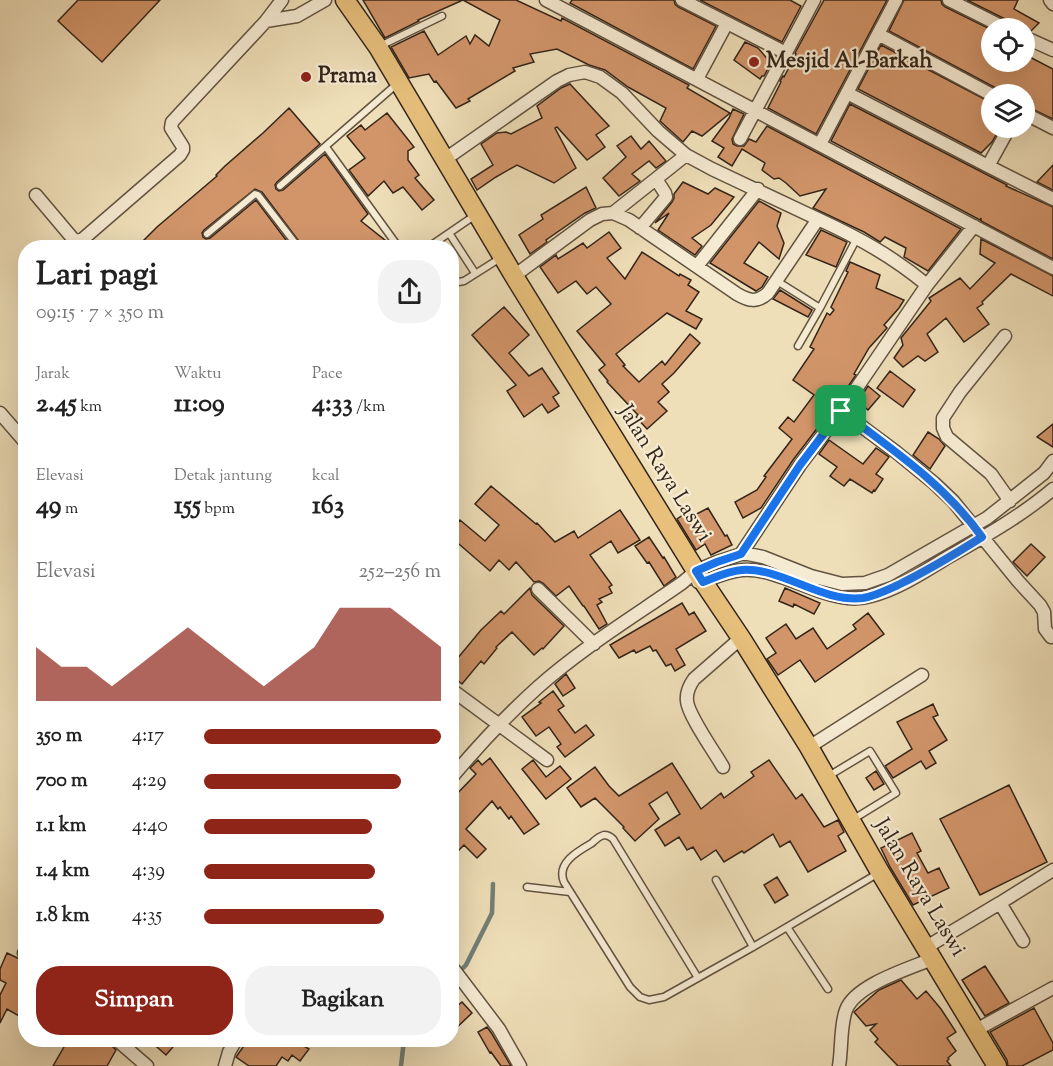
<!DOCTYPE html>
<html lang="id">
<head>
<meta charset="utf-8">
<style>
  :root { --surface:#fff; --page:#f2f2f2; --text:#222; --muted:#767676; --accent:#8f2418 }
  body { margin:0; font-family:"Sorts Mill Goudy",serif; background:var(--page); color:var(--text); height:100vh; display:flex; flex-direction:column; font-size:22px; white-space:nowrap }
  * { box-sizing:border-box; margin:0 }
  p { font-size:20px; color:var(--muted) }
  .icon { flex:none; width:33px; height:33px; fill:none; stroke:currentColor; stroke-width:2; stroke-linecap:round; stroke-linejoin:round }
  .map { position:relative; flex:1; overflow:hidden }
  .details { position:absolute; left:18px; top:240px; width:441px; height:807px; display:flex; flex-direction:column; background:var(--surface); border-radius:24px; box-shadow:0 6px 24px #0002 }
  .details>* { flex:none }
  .controls { position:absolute; left:981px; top:18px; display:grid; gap:12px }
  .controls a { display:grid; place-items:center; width:54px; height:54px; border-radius:50%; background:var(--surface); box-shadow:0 6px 24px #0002; font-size:30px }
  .pin { position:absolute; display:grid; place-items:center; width:51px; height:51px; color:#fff; margin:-26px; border-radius:12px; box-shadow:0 3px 9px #0006 }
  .round { display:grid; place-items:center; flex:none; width:63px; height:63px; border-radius:24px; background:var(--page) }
  .summary { display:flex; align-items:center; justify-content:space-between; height:102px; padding:0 18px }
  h1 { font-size:33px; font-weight:700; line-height:45px }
  .figures { display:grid; grid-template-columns:repeat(3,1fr); gap:9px; height:102px; padding:6px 18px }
  .figures div { display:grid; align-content:center }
  .figures b { font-size:26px; font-weight:700 }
  .figures small { font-size:16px; font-weight:400 }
  .figures p { font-size:16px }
  .chart { height:168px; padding:12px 18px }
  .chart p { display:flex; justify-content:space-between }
  .chart svg { width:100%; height:108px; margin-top:6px; fill:var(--accent); opacity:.7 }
  .button { display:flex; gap:12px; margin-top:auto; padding:12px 18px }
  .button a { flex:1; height:69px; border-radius:24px; background:var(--accent); color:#fff; font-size:24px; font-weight:700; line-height:69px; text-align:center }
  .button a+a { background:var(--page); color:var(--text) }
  ul { padding:0 18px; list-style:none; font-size:20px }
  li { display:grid; grid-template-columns:96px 72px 1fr; align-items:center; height:45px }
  li i { height:15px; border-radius:8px; background:var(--accent) }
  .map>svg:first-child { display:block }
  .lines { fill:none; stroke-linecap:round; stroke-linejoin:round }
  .stream { stroke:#717f76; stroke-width:4.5 }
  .building { fill:#d2956a; stroke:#332419; stroke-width:1.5 }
  .service-casing { stroke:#625341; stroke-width:9 }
  .minor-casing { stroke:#625341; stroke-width:15 }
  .primary-casing { stroke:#332419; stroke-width:21 }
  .service { stroke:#f5ead2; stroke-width:6 }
  .minor { stroke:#f5ead2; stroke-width:12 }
  .primary { stroke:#e8c07c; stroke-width:18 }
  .route-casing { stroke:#fff; stroke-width:12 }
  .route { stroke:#1a73e8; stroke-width:8 }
  .poi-dot { fill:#8f2418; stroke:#f5ead2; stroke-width:2 }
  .labels { text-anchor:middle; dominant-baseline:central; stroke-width:4.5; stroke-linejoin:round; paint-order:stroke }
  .poi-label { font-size:22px; font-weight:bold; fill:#332419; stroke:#f5ead2; text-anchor:start }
  .street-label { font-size:22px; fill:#332419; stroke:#f5ead2 }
</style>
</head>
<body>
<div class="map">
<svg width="1053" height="1066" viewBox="0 0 1053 1066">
  <rect width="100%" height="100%" fill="#efdfb9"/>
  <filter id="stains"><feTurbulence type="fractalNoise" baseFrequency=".00333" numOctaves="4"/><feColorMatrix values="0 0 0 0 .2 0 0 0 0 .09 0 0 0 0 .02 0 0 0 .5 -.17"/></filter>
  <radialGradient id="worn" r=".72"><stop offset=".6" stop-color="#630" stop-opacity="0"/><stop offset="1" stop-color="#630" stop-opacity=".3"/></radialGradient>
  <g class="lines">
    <!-- stream -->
    <path class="stream" d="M452 979 466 965 492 913 493 884
      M401 1066 404 1040"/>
  </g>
  <!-- building -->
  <path class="building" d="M78 0H160L102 62 58 21Z
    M363 0H516L561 21 562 18 689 85 687 88 730 113 702 136 692 131 683 142 660 121 666 108 628 87 605 70 589 65 557 49 530 54 534 62 513 68 515 71 468 99 470 101 456 108 436 81 434 82 429 74 409 78 391 47 424 31 438 55 466 36 470 44 475 35 489 46 500 20 463 0 418 20 419 21 385 38Z
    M572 0H674L675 4 678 7 716 26 693 69 570 3Z
    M700 0H790L801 6 782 42Z
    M824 0H887L816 134 768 108 781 82 780 81 783 76 784 77 796 54 795 53Z
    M904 0H941L942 4 945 7 992 30V62H1024V54L1053 69V119L1024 105V94H1000L996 88 889 31Z
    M967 0H1018L1014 9 1039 23 1031 31 1021 28 1009 21Z
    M745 42 758 48 771 63 764 76H762L760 79 734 60Z
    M881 45 992 103V128H1000L992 142 981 153 858 89Z
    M570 84 609 126 596 135 605 147 587 160 557 127 555 128 576 168 554 183 517 165 496 177 477 190 471 179 493 165 481 144 497 133 506 132 511 134 542 118 537 106 561 88Z
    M850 104 1007 185 1006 186 1053 207V259L981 221V218L980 220 831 141Z
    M289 108 320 144 277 182 275 185 276 189 279 191 283 190 325 154 368 214 361 221 386 241 382 242 379 248H304L262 192 255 189 204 230 202 233 203 237 206 239 210 238 256 200 292 248H136L157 227 217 176 216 175 225 166 263 133Z
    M733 109 744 114 732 139 733 144 737 146H744L749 139 756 142 767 126 961 229 928 271 904 257 906 248 885 237 880 242 864 232 813 208 826 189 800 196 786 183 779 178 774 179 762 170 765 163 742 149 732 166 718 157 724 148 712 141 729 118Z
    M387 113 414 147 408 151V160L419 175 415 178 434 200 422 210 403 187 393 193 384 181 368 196 349 170 365 158 347 136 361 125 365 130Z
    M631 136 641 149 649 141 666 161 656 168 649 161 632 174 640 181 619 196 603 178 626 157 617 146Z
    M1053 165V190L1037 182Z
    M683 182 708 194 715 188 734 197 711 225 692 238 702 246 695 255 658 230 669 213 655 223 672 202 674 198V194Z
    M586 187 596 208 585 213 546 240 547 242 530 254 519 235 543 219 541 215Z
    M759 201 781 213 777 226 784 243 779 259 759 242 744 263 768 277 762 287 756 291 710 263Z
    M821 230 847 242 836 267 806 255Z
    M609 232 621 248 607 258 625 279 642 252 679 276 680 274 691 280 688 285 699 292 686 311 702 319 696 329 667 313 616 354 625 365 623 366 639 382 662 361 665 365 690 334 700 343 674 373 662 384 669 392 658 402 667 411 647 429 636 417 638 415 607 382 608 381 599 370 605 365 577 331 611 304 596 287 587 294 576 281 558 293 540 267 556 255 558 259 583 243 587 248Z
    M981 239 1053 276V296L1011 274 982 302 983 304 977 308 989 324 964 342 946 318 927 334 938 352 925 361 918 356 903 367 894 358 903 345 901 338 931 301 929 298 960 278 970 289 995 263 980 254Z
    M850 262 880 275 876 288 904 300 899 308 884 325 887 328 869 348 854 374 856 375 845 391 840 387 828 407 832 409 793 460 761 508 743 518 735 502 757 490 766 477 764 476 792 439 779 428 788 417 794 422 814 395 793 380 814 349 810 347 827 313 830 315 834 310 831 307 848 272 846 271Z
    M780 290 812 310 808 317 773 299Z
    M504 307 529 335 509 353 529 376 542 368 559 393 553 397 559 406 548 413 542 404 524 417 507 391 516 385 472 335Z
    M890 371 915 390 903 407 877 388Z
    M868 386 880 396 868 410 858 401Z
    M1053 424V447L1037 437Z
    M928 432 939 439 945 446 930 469 913 455Z
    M829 440 863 464 876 448 889 457 876 474 883 479 875 491 874 490 872 493 850 479 844 486 830 476 837 467 819 454Z
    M491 486 536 524 537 523 555 542 574 531 578 538 620 510 640 540 618 553 611 541 590 555 612 585 609 587 612 593 599 599 602 602 597 605 607 624 599 629 584 606H583L569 586 556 596 543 583 539 581 534 582 516 562 509 570 499 560 490 571 452 538V530L460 520 485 541 499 525 475 504Z
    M708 508 725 536 727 535 732 545 711 555 705 544 696 550 677 519 689 511 693 516Z
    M649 537 663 558 664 557 676 577 664 586 649 562 647 563 635 546Z
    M1031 544 1045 557 1027 576 1013 562Z
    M530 588 532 595 564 626 543 649 542 648 534 655 512 632 496 647 497 648 484 664 481 661 462 684 452 676V665L481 630 501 611 504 614Z
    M785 588 820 603 814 614 794 604 793 607 779 601Z
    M682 603 689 615 694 612 706 631 676 649 685 665 675 671 671 664 666 666 656 650 653 651 650 646 636 653 634 650 619 658 610 645Z
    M868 613 884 634 815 682 800 660 778 675 767 659 776 653 766 638 786 624 796 639 813 628 827 649 856 629 853 625Z
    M566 674 575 688 563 696 555 684Z
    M553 691 564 706 558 710 575 733 586 725 594 735 565 757 557 747 561 744 549 727 536 736 522 717 541 703 539 702Z
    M933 704 938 715 933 717 947 740 929 751 936 763 926 769 921 761 893 778 885 766 912 749 897 722Z
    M490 758 539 824 524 834 511 816 509 819 500 807 498 809 492 801 466 829 486 849 477 858 464 845 459 850 452 843V799L476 774 470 768 478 760 482 765Z
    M533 760 546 777 560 766 571 779 546 799 522 769Z
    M769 760 796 799 802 794 824 827 838 820 844 832 838 836 846 851 808 872 790 841 780 847 773 834 744 853 742 851 724 862 716 850 701 860 693 847 687 850 679 837 665 846 655 830 680 814 667 792 649 804 659 819 635 841 623 828 624 827 595 798 581 807 567 788 595 767 609 786 619 796 672 763 701 809 721 793 724 798 754 776 751 772Z
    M876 771 884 784 874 790 866 778Z
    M1009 785 1047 862 980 895 940 819Z
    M912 833 921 851 917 853 928 873 939 868 949 888 913 905 890 867 881 848Z
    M777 877 788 895 775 903 764 885Z
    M7 953 26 962V1020L7 1009 0 1023V995L6 983 0 980V969Z
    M985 966 1009 1003 985 1016 962 980Z
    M901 980 917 999 926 991 941 1009 956 1032 947 1038 956 1051 948 1058 949 1059 947 1061 951 1066H898L875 1042 878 1039 870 1030 876 1024 866 1026 854 1012 879 990Z
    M462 1002 472 1013 452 1032V1010Z
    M1034 1008 1053 1043V1050L1022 1066H1008L1007 1060 990 1032Z
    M487 1027 492 1034 511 1066H501L491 1052 490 1053 478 1032Z
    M68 1040H106L116 1050 107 1066H53Z
    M149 1040H179L166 1055Z
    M248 1040H294L309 1049 300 1061 292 1055 288 1061 282 1057 276 1066H249L236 1057Z"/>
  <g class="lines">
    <defs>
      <path id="service" d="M380 46 442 16
        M326 147 397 245
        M280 186 398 83
        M449 233 475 273
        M207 234 255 194 258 195 299 248
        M384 248 385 246 397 245 418 248
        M432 248 433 244 474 216
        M452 280 453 283 464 281 502 257
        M777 281 820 308
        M798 346 820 308 857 238
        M827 777 870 751 896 793 852 820
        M716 880 753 947
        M527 887 570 892
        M787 927 828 989
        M698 978 613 839C611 837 608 835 604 835 600 836 595 840 592 843 578 851 556 863 564 882L630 987 640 997 649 1000 664 997 753 947 877 874"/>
      <path id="minor" d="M546 0 1053 268
        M682 0 786 53
        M949 0 1005 28
        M1050 0 1053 4
        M266 21 297 16 325 0
        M878 34 992 95
        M1024 37 1053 50
        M697 79 727 23
        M847 93 988 166 1009 128
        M1024 113 1053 128
        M740 139 814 0
        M820 144 896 0
        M444 160 557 81 569 75 585 72 600 77 622 93 658 131 686 155 712 169 818 219
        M988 166 1053 199
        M36 195 74 240 77 241 83 239 180 155 183 150V147L171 128 172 122 266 21 282 0
        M613 213 686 155
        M640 228 666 197 665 193 656 179
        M697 266 758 189
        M514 276 590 220 602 214 613 213 629 220 737 294C749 301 757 303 768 293L818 219C859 238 892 256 927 285L841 411 800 465 741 554
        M927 285 974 226
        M1005 336 960 392 943 418V428L947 437 991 474 1010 501
        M841 411 896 452 934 483 953 501 1018 581 1040 605 1044 612 1045 629 1051 637
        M0 413 26 443
        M698 582H703C715 577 728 571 742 570 775 567 814 595 848 598 856 599 864 598 871 596 898 589 922 573 945 559 982 538 1020 517 1053 489
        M538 589 594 644
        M452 690 547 760
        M809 747 922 675
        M723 767C715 753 688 715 687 701 686 692 689 686 694 679L741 638
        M452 777C478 746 506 716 537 688 582 648 633 617 682 583L696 571 717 562 741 554H748L763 557 811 576 842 584 865 583 888 575 987 518 1044 473 1053 461
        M1000 903 1053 870
        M925 948 1000 903 1023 941
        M24 953 26 954
        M452 967 499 1029 520 1066
        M976 1030 1053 988
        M117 1040 147 1066
        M225 1066 229 1052 236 1040
        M839 1066C842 1049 840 1026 846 1010 855 985 908 969 932 959"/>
      <path id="primary" d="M345 0 378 47 514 276 696 571 741 638 809 747 880 872 997 1066"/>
    </defs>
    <!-- service casing -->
    <use href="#service" class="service-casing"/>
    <!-- minor casing -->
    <use href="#minor" class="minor-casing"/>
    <!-- primary casing -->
    <use href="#primary" class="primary-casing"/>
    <!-- service -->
    <use href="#service" class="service"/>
    <!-- minor -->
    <use href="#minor" class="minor"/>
    <!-- primary -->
    <use href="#primary" class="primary"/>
  </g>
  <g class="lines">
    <defs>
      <path id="route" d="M841 411C892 449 945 485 982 537 955 554 927 571 898 585 887 590 875 596 863 598 822 603 781 567 742 570 728 571 716 577 703 582L696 571 717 562 741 554 800 465Z"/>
    </defs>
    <!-- route casing -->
    <use href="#route" class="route-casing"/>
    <!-- route -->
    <use href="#route" class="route"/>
  </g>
  <!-- markers -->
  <g class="poi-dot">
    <circle cx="754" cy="62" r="6"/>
    <circle cx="306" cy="77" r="6"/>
  </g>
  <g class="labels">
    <!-- poi labels -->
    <g class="poi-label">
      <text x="766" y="62">Mesjid Al-Barkah</text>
      <text x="318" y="77">Prama</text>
    </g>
    <!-- street labels -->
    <g class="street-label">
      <text transform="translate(664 474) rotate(58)">Jalan Raya Laswi</text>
      <text transform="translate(919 888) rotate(59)">Jalan Raya Laswi</text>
    </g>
  </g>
  <rect width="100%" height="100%" filter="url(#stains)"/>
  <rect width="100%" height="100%" fill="url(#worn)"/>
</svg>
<div class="controls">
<a><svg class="icon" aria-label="locate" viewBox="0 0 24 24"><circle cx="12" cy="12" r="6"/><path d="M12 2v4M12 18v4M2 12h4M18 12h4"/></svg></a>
<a><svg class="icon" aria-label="layers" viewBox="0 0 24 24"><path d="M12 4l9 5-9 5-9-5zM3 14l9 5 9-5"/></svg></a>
</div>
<div class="pin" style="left:841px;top:411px;background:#1e9e55"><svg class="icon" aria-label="arrive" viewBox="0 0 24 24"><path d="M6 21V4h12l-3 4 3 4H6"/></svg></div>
<section class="details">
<div class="summary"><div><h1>Lari pagi</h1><p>09:15 · 7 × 350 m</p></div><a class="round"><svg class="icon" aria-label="share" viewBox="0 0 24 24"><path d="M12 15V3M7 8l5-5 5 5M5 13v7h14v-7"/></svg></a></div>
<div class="figures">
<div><p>Jarak</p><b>2.45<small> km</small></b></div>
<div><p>Waktu</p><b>11:09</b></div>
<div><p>Pace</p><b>4:33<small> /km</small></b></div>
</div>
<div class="figures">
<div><p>Elevasi</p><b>49<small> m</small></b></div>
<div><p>Detak jantung</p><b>155<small> bpm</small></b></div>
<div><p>kcal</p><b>163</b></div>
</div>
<div class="chart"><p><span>Elevasi</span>252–256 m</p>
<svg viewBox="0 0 160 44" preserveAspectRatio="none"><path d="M0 44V22L10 30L20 30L30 38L40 30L50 22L60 14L70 22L80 30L90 38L100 30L110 22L120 6L130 6L140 6L150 14L160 22V44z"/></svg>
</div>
<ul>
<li><b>350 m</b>4:17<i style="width:100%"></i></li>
<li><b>700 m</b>4:29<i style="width:83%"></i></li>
<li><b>1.1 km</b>4:40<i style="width:71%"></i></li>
<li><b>1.4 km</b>4:39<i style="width:72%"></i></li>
<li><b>1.8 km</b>4:35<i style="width:76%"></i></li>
</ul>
<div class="button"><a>Simpan</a><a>Bagikan</a></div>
</section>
</div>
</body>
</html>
